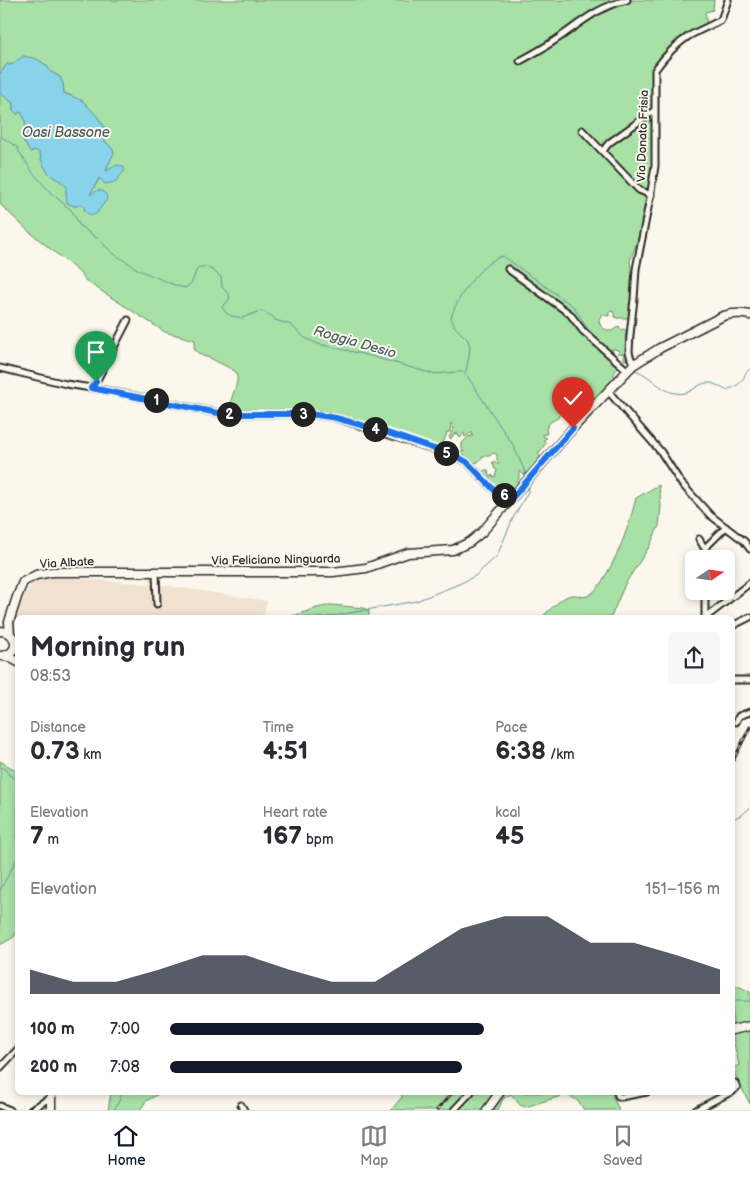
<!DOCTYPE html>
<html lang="en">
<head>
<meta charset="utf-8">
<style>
  :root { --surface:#fff; --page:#f7f7f7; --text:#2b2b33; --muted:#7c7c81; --line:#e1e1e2; --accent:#111827 }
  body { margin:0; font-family:"Balsamiq Sans",sans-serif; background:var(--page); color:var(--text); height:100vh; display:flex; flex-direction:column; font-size:19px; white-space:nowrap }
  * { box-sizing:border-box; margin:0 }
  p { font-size:16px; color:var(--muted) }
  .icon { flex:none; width:28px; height:28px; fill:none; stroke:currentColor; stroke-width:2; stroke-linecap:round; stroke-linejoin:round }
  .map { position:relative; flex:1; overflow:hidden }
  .details { position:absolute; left:15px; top:615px; width:720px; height:480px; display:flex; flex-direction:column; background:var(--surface); border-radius:8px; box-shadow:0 2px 8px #0003 }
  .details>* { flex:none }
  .needle { width:32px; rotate:77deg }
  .tools { position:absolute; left:685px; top:550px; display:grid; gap:10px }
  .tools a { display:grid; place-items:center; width:50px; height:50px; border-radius:8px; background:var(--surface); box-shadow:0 2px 8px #0003; font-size:25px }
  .pin { position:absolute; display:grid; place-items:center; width:42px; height:42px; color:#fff; margin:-51px -21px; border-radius:50% 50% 50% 0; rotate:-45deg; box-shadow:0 0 5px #0007 }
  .pin .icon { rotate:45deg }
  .km { position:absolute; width:25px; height:25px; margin:-12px; border-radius:50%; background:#222; color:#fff; font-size:14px; line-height:25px; text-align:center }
  .round { display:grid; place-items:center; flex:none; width:52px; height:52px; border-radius:8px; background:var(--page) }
  .head { display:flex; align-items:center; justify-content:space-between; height:85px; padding:0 15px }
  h1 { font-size:28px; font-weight:800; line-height:38px }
  .metrics { display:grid; grid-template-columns:repeat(3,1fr); gap:8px; height:85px; padding:5px 15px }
  .metrics div { display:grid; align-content:center }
  .metrics b { font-size:25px; font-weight:800 }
  .metrics small { font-size:14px; font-weight:400 }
  .metrics p { font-size:14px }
  .chart { height:140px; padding:10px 15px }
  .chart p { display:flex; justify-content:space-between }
  .chart svg { width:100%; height:90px; margin-top:5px; fill:var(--accent); opacity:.7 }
  ul { padding:0 15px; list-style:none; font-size:16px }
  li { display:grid; grid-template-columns:80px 60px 1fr; align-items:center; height:38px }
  li i { height:12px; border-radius:6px; background:var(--accent) }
  .tabs { display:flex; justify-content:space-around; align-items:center; height:70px; border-top:1px solid var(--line); background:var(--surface); font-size:14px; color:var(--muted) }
  .tabs a { display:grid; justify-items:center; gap:2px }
  .tabs .active { color:var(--accent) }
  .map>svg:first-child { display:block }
  .built { fill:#f0e2ce }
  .green { fill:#a8e1a5; stroke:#6a8668 }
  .water { fill:#89d3ea; stroke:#63909e }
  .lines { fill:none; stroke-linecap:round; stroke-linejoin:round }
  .stream { stroke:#63909e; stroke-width:1 }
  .street-casing { stroke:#2b2b2b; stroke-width:9 }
  .secondary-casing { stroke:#2b2b2b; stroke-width:11 }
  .street { stroke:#fbf7ec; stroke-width:5 }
  .secondary { stroke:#fbf7ec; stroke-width:8 }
  .rail-casing { stroke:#2b2b2b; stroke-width:3 }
  .rail { stroke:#fbf7ec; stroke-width:1; stroke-dasharray:4; stroke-linecap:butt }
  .route-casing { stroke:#fff; stroke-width:10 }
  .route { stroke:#1a73e8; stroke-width:6 }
  .labels { text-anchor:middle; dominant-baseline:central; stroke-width:4; stroke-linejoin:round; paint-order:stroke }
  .street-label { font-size:12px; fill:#2b2b2b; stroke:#fbf7ec }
  .water-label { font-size:14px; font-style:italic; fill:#475d64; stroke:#fbf7ec }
</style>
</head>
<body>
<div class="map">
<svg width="750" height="1110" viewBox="0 0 750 1110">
  <rect width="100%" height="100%" fill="#fbf7ec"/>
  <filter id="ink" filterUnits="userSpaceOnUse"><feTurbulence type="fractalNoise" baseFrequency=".02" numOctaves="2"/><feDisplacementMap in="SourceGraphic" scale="10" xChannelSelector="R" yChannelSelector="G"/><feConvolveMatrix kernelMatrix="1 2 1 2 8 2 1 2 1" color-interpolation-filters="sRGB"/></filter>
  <g filter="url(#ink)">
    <!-- built -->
    <path class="built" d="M36 578H72L162 585 267 601 263 617 18 618 17 627 13 618 20 601Z"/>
    <!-- green -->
    <path class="green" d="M0 0H714L713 10 705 12 707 25 686 35 662 54 651 71 653 77 652 182 641 231 630 261 634 290 630 317 628 318H617L615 317 613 311 609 312V316L602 315 599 319C599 327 604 330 612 331L619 326 621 330 624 329 627 331 625 338 627 339V354L629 358 627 357 626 360H624V354L618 353 619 351 615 349H612L613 354 624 364 622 368H618C614 372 613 375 615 380L589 406 585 399 581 397 575 398 571 401 569 409C563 410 560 412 558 418L550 422 546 429 547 434H543V436L547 438 543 440 546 443 538 454 541 457 539 458 537 467 526 476 519 471V479L517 481V484L513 490 507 487 505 492 498 490 482 472 485 470H488L489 477H491L492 475 494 477H495L497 470 494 468V465L492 463 495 461 497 464H499V462L497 460V454L493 453 490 456H483L478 462 473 463 467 459 465 455 462 456 459 454 462 451 464 452 462 449V443L469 436 472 437V432L465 437 464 433 460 438 457 433 452 436 451 439 449 437 454 428 451 423 450 432H447C446 438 442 442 442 448L431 452 353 425 319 417 234 415C234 415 231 408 231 408 229 394 242 383 235 371L212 359 203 356 198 353 194 348 195 340 165 332 86 281 79 272 26 229 0 204V93L13 103V110L17 114 21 112C26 120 28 128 21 137L30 152 35 150 40 153C40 160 46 171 52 176 57 180 62 181 67 186L66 194 74 206 83 205 100 178 105 184 107 167 112 157V148L99 136 101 133 108 132 96 115 70 95 64 93 63 84 60 77 51 72 46 65 24 56 11 65 7 64 0 74Z
      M659 485 661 506 659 526 649 547 625 584 611 617H542C549 611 563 595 572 595 577 594 582 598 587 596 593 594 597 588 601 583 618 557 629 527 636 498Z
      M331 605 364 608 369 611V615L366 618 290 617 317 608Z
      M0 761 17 771 18 929 14 937 0 945Z
      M732 983 750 992V1104L733 1071V1068L739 1065 733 1039Z
      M401 1092 613 1093V1097L619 1110H584C579 1101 574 1097 565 1095L525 1107 520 1105 511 1094 503 1099 498 1110H391L402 1097Z
      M111 1093V1092L160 1093 146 1101 140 1110H108Z"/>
    <!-- water -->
    <path class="water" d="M24 56 37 59 46 65 51 72 60 77 63 84 64 93 83 101 96 115 108 132 106 137 102 133 99 136 112 148 114 153 107 167 106 171 117 165 123 166 125 170 115 182 105 184 99 178 90 195 98 190C104 191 106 193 107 199L96 214 90 215 85 211 83 205 74 206 67 203 66 194V186C62 181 57 180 52 176 45 171 41 161 40 153L35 150 30 152 21 137C28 128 26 120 21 112L17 114 13 110V103L0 93V74L7 64 11 65Z"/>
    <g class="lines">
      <!-- stream -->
      <path class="stream" d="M0 136 17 147 21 155 34 174 50 192 72 211 80 226 98 239 113 253 139 270 174 285 185 288 188 286 192 282 197 269 199 267H206L212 270 221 277 222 287 230 296 228 301 222 307 226 313 232 316 242 318 260 311 264 312 273 317 275 320 291 325 305 338 318 344 367 355 430 373C442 375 453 371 465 372
        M634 370C638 371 642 373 645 375 655 381 663 391 675 393 693 397 696 381 711 383 716 384 721 388 726 390 732 388 740 385 743 379 746 374 745 372 750 369
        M466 371 469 356 470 347 468 340 455 327 451 318C456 298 483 260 503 256L574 307 588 329 607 349 627 365
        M465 373 513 445 527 476
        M322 618 416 601 459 584 475 576 497 556 513 518 528 492 530 482
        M0 767 5 769 9 775 18 780
        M732 819 742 815 750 808
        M18 834 16 837 18 847
        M0 891C5 879 13 868 18 856
        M732 1001H750
        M114 1110 120 1099 121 1092"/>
      <defs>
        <path id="street" d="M520 61C533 54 547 46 560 37 583 21 598 7 627 0
          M582 130 639 190 651 195
          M603 152 605 148 609 143 655 110
          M508 269 570 314 583 331 628 371
          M635 363 631 359 629 352 630 335 634 299 636 269 650 198 655 166V70C665 56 675 45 689 36 699 30 710 26 721 20L728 0
          M0 368 66 384 104 390 223 414H310L336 418 458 457 467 462 495 491 501 494 513 497
          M91 388 96 382 128 320
          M608 391 661 452 681 483 710 515 744 541 750 549
          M699 539 711 559
          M705 548 726 527
          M156 572 157 604
          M705 591V617
          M705 618 750 583
          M732 626 750 617
          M732 680H750
          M736 722 739 716 750 712
          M0 1068 18 1049
          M732 1083H735L737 1087 732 1092
          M617 1092 618 1096 621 1097 647 1092
          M241 1105 244 1110
          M0 1106 10 1110
          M31 1110 51 1097
          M454 1110 471 1092
          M696 1110 731 1092"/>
        <path id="secondary" d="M0 631C20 632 20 656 0 656
          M10 634 9 622 17 597 23 582 36 575 52 572H333L366 568 408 553 453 550 470 542 482 532 573 428 633 365 660 348 723 316C733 313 740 313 750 315
          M4 656 11 658 18 662
          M732 1030 750 1026
          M51 1110V1092
          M487 1110 500 1092"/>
      </defs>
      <!-- street casing -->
      <use href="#street" class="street-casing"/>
      <!-- secondary casing -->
      <use href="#secondary" class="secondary-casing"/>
      <!-- street -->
      <use href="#street" class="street"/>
      <!-- secondary -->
      <use href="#secondary" class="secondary"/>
      <defs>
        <path id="rail" d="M732 763 750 727
          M437 1110 453 1092"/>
      </defs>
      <!-- rail casing -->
      <use href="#rail" class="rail-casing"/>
      <!-- rail -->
      <use href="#rail" class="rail"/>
    </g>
  </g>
  <g class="lines" filter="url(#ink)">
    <defs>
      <path id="route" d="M96 382 91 388 223 414H310L336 418 379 430 458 457 467 462 495 491 501 494 513 497 573 428"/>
    </defs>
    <!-- route casing -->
    <use href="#route" class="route-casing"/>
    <!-- route -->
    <use href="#route" class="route"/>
  </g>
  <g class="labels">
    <!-- street labels -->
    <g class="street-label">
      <text transform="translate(643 136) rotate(-88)">Via Donato Frisia</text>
      <text transform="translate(276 560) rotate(-1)">Via Feliciano Ninguarda</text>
      <text transform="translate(67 563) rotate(-3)">Via Albate</text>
    </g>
    <!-- water labels -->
    <g class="water-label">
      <text x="66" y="132">Oasi Bassone</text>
      <text transform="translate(355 342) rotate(16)">Roggia Desio</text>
    </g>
  </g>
</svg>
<div class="tools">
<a><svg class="needle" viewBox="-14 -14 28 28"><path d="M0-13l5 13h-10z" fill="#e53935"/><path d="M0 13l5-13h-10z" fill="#7c7c81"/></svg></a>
</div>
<div class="pin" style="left:96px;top:382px;background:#1e9e55"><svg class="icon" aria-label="arrive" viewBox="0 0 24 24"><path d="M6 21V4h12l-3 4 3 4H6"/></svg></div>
<div class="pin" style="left:573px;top:428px;background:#d93025"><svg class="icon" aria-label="check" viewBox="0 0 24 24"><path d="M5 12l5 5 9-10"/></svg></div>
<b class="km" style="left:156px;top:400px">1</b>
<b class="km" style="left:229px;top:414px">2</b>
<b class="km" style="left:303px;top:414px">3</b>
<b class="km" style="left:375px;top:429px">4</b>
<b class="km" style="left:446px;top:453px">5</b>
<b class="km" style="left:504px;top:495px">6</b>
<section class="details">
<div class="head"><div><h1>Morning run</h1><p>08:53</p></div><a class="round"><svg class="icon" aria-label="share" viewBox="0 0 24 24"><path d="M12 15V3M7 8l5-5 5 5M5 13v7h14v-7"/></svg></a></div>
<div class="metrics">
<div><p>Distance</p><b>0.73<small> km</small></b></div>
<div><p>Time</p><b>4:51</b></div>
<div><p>Pace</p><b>6:38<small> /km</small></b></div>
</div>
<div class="metrics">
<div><p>Elevation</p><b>7<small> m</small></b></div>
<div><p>Heart rate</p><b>167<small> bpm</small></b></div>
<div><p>kcal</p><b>45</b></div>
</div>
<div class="chart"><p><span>Elevation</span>151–156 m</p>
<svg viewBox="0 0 160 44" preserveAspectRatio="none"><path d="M0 44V32L10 38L20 38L30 32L40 25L50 25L60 32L70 38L80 38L90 25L100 12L110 6L120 6L130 19L140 19L150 25L160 32V44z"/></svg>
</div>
<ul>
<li><b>100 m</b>7:00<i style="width:57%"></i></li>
<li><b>200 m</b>7:08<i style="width:53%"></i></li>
</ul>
</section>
</div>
<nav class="tabs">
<a class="active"><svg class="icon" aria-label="home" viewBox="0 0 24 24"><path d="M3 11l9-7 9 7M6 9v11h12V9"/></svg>Home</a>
<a><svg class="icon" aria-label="map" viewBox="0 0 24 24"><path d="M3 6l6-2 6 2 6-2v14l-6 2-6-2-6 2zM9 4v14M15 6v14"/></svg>Map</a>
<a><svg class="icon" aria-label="saved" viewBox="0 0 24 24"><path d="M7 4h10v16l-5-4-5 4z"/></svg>Saved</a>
</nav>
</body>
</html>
